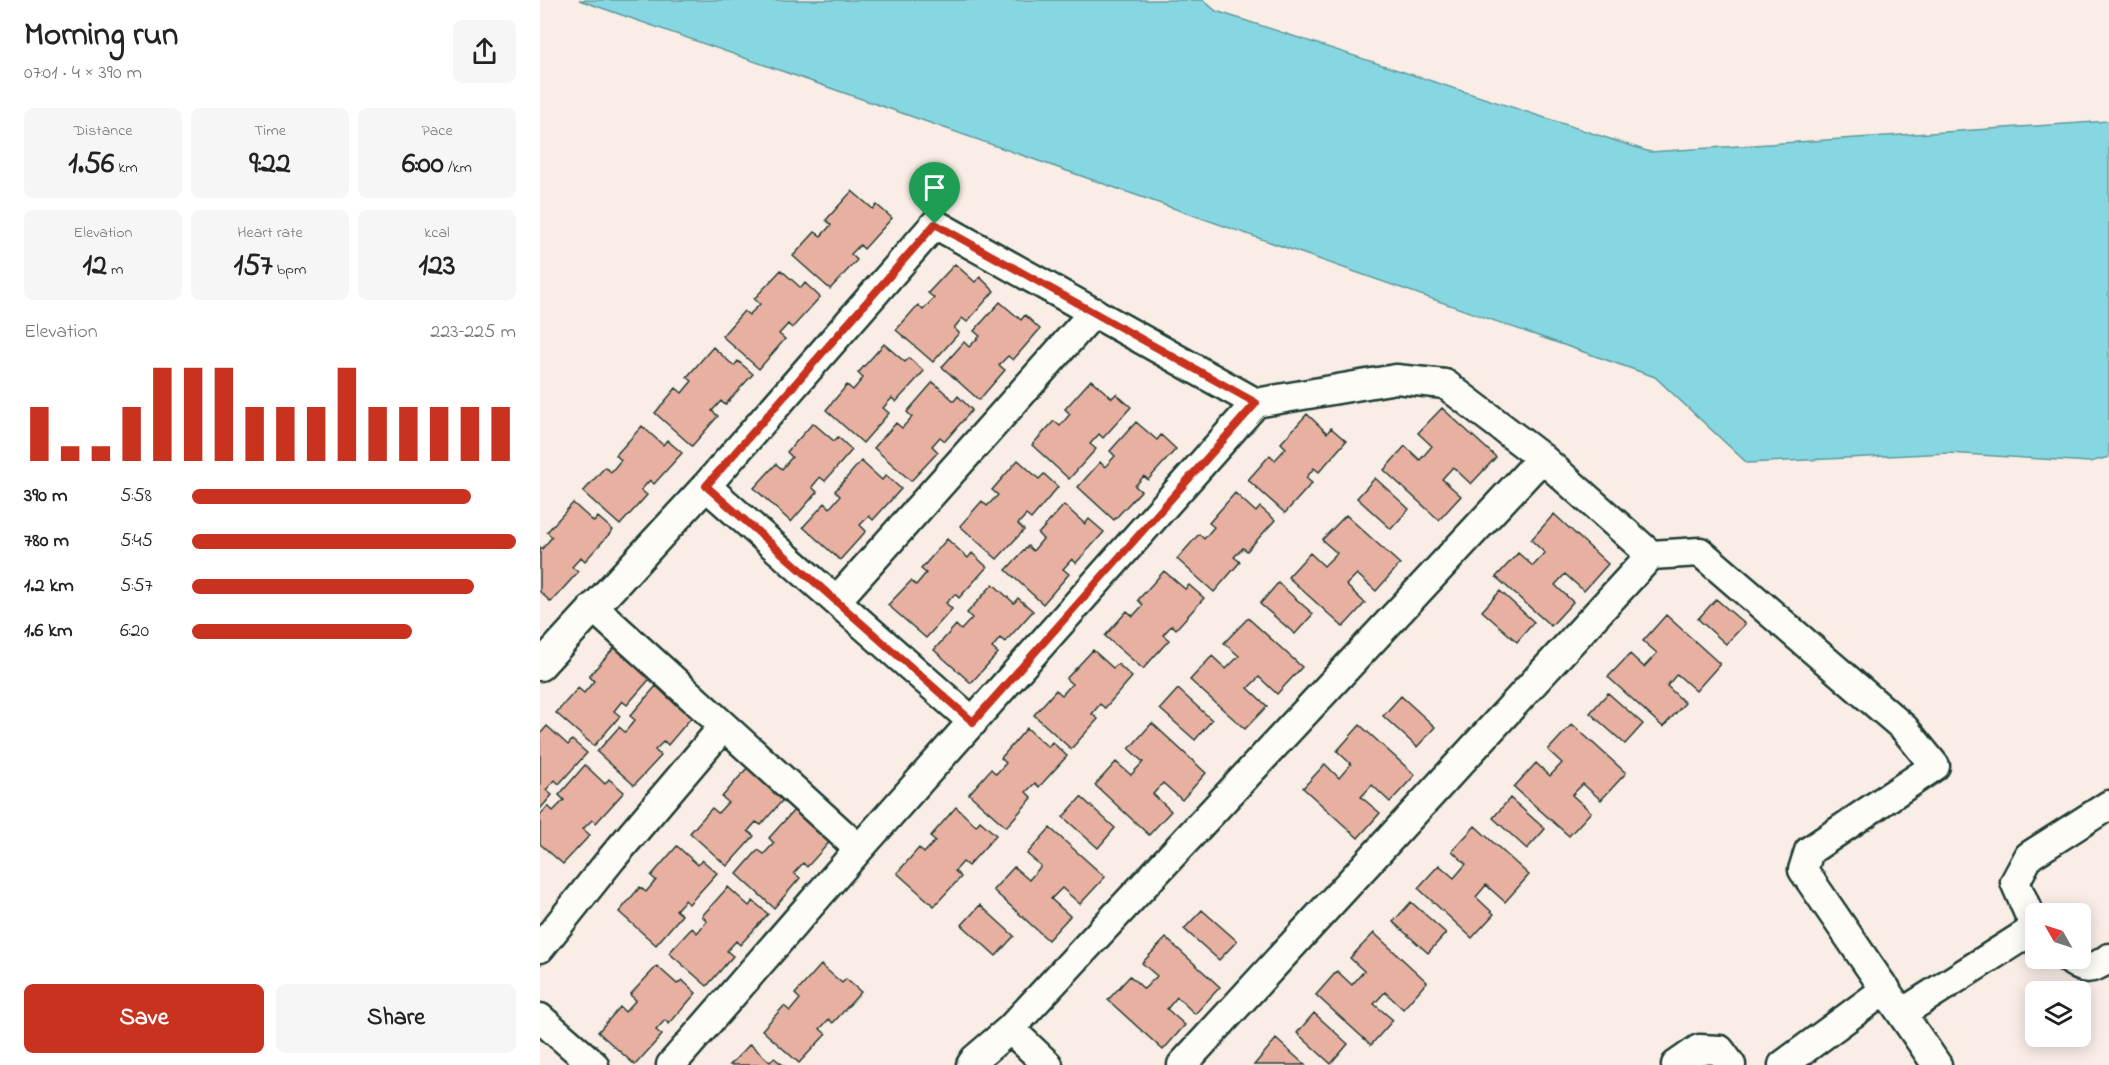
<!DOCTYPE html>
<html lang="en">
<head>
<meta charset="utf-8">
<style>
  :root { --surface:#fff; --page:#f6f6f6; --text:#222; --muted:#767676; --accent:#c8321e }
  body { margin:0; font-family:"Indie Flower",sans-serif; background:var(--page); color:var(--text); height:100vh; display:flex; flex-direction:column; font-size:22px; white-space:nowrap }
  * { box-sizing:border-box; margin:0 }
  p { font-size:20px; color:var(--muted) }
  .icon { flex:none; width:33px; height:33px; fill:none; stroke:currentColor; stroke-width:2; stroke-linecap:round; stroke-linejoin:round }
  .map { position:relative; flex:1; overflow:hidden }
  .details { display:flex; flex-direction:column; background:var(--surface); width:540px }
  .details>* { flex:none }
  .needle { width:39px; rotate:309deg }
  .tools { position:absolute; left:1485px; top:903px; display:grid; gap:12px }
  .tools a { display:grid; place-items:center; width:66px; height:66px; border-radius:9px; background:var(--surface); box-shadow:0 3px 15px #0003; font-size:30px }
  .pin { position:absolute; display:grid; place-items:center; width:51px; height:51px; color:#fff; margin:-62px -26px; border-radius:50% 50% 50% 0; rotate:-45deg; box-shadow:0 0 6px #0007 }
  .pin .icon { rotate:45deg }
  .round { display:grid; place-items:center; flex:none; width:63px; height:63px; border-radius:9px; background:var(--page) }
  .overview { display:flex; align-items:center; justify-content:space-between; height:102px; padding:0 24px }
  h1 { font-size:33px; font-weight:700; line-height:45px }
  .stats { display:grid; grid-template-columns:repeat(3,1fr); gap:9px; height:102px; padding:6px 24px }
  .stats div { display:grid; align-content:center; border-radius:9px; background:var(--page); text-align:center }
  .stats b { font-size:30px; font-weight:700 }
  .stats small { font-size:16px; font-weight:400 }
  .stats p { font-size:16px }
  .chart { height:168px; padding:12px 24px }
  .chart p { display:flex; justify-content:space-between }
  .chart svg { width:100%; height:108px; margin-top:6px; stroke:var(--accent); stroke-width:6 }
  .cta { display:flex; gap:12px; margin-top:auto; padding:12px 24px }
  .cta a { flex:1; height:69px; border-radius:9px; background:var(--accent); color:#fff; font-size:24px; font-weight:700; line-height:69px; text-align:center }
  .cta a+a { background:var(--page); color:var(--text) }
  ul { padding:0 24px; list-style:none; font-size:20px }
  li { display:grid; grid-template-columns:96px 72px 1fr; align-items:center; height:45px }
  li i { height:15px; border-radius:8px; background:var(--accent) }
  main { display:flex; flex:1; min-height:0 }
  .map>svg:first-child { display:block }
  .water { fill:#87d7e2; stroke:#5d999c; stroke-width:1.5 }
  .building { fill:#e8b0a0; stroke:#1f3d34; stroke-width:1.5 }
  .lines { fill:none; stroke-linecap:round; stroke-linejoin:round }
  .minor-casing { stroke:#1f3d34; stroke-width:33 }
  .minor { stroke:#fdfcf7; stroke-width:28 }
  .route-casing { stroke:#fff; stroke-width:12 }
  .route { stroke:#c8321e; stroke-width:8 }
</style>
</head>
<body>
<main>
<section class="details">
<div class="overview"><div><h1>Morning run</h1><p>07:01 · 4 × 390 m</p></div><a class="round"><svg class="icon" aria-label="share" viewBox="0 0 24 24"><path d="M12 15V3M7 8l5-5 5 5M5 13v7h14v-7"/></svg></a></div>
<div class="stats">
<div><p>Distance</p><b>1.56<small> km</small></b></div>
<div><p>Time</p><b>9:22</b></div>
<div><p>Pace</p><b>6:00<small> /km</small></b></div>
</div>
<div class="stats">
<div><p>Elevation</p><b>12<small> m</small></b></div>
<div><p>Heart rate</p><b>157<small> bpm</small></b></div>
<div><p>kcal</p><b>123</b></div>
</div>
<div class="chart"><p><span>Elevation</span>223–225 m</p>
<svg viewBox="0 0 160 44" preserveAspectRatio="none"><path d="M5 44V22M15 44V38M25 44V38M35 44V22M45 44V6M55 44V6M65 44V6M75 44V22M85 44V22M95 44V22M105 44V6M115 44V22M125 44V22M135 44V22M145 44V22M155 44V22"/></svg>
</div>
<ul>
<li><b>390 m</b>5:58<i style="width:86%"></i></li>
<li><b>780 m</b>5:45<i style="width:100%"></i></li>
<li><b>1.2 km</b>5:57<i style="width:87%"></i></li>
<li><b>1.6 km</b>6:20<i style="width:68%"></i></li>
</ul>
<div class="cta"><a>Save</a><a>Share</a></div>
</section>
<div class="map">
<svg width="1569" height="1065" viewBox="0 0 1569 1065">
  <rect width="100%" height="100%" fill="#f9ede6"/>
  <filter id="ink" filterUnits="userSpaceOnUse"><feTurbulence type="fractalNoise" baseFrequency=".0167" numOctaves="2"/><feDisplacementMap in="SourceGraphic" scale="12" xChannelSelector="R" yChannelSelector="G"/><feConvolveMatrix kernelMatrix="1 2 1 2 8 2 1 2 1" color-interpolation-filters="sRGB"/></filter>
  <g filter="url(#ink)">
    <!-- water -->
    <path class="water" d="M39 0H663L676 11 1110 152 1569 121V457L1550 462 1408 453 1207 463 1115 377Z"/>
    <!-- building -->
    <path class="building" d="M312 191 333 209 337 205 352 218 324 249 320 245 311 254 317 260 290 289 253 256 275 232 281 236 291 225 286 220Z
      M415 264 435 282 440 277 454 291 427 322 422 318 414 328 419 333 393 362 356 330 378 305 383 310 394 298 388 293Z
      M241 270 261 288 265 283 280 297 252 328 248 324 239 334 245 339 219 369 182 336 204 311 209 315 220 304 214 299Z
      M460 302 481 320 485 315 500 329 473 360 468 356 459 365 465 370 439 400 402 367 424 342 429 347 440 336 434 331Z
      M344 344 365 362 369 358 384 371 356 402 352 398 343 408 349 413 323 443 286 410 307 385 313 390 323 378 318 373Z
      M173 347 194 366 198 361 213 374 185 405 181 401 172 411 178 416 152 446 115 413 136 388 142 393 152 381 147 377Z
      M551 380 572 398 576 394 591 407 563 438 559 434 550 444 556 449 529 479 492 445 514 421 520 426 530 414 525 409Z
      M393 382 414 401 418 396 432 410 405 441 400 437 392 446 398 452 371 481 334 448 356 423 362 428 372 417 367 412Z
      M902 408 956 457 931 484 913 467 902 479 921 496 899 520 844 470 865 446 880 460 892 446 878 433Z
      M767 414 787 433 791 428 806 441 779 472 774 468 766 478 772 483 745 513 708 480 730 455 735 460 746 448 741 443Z
      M596 422 617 440 621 435 636 449 608 480 604 476 595 486 601 491 574 520 538 487 560 462 565 467 575 456 570 451Z
      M273 423 294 441 298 437 312 450 285 481 280 477 272 487 277 492 251 522 214 488 236 464 242 469 252 457 247 452Z
      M102 426 123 445 127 440 142 453 114 484 110 480 101 490 107 495 80 525 43 492 65 467 71 472 81 460 76 455Z
      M478 460 499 479 504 474 518 487 491 519 486 515 478 524 484 530 457 559 420 526 442 501 447 506 458 495 452 490Z
      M321 461 342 480 346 475 361 489 333 520 329 516 320 525 326 531 300 560 263 527 285 503 290 508 300 496 295 491Z
      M835 478 869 509 851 529 817 498Z
      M695 493 716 512 720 507 735 520 707 551 703 548 694 557 700 562 674 592 637 559 659 534 664 539 674 527 669 523Z
      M33 503 54 522 58 517 73 530 45 561 41 557 32 567 38 572 11 602 0 592V547L2 549 12 537 7 532Z
      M524 505 545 524 549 519 564 532 536 563 532 559 523 569 529 574 503 604 466 570 488 546 493 551 503 539 498 534Z
      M1014 514 1068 564 1044 591 1025 574 1015 585 1033 602 1011 626 956 577 978 553 993 566 1005 553 991 540Z
      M806 515 860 564 836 591 817 574 806 585 825 603 803 627 748 577 770 553 784 566 797 553 782 540Z
      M407 539 428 558 432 553 447 567 419 598 415 594 406 603 412 609 386 638 348 605 371 581 376 585 386 573 381 569Z
      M624 571 645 589 649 585 664 598 636 629 632 625 623 635 629 640 603 669 565 636 587 611 593 616 603 605 598 600Z
      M738 583 773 614 755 634 720 604Z
      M453 584 474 603 478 598 493 611 465 642 460 638 452 648 458 653 431 683 394 650 416 625 421 630 432 618 427 613Z
      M960 591 994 622 977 642 942 611Z
      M1176 599 1205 624 1186 644 1158 619Z
      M1126 615 1180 664 1156 691 1137 674 1127 686 1145 703 1123 727 1068 677 1090 654 1104 667 1117 653 1103 641Z
      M708 618 762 667 737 694 719 677 708 688 727 706 705 729 650 680 672 656 686 669 699 656 684 643Z
      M75 647 96 665 100 661 114 674 87 705 82 701 74 711 80 716 54 746 16 713 38 688 44 693 54 681 49 676Z
      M553 650 573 668 578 664 592 677 565 708 560 704 552 714 558 719 531 749 494 715 516 690 522 695 532 684 526 679Z
      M116 686 136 705 141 700 155 713 128 745 124 741 115 750 121 756 94 785 57 752 79 727 85 732 95 720 90 716Z
      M638 689 672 720 655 740 620 709Z
      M1068 693 1103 724 1085 744 1050 713Z
      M861 696 895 727 877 747 843 716Z
      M612 723 666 773 642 800 623 783 613 794 631 811 609 835 555 785 576 762 591 775 603 762 589 749Z
      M1032 724 1086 773 1061 800 1043 784 1032 795 1051 812 1029 836 974 787 996 763 1010 776 1022 763 1008 750Z
      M820 725 875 775 850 802 832 785 821 797 840 813 818 838 763 788 785 764 799 778 811 764 797 751Z
      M7 726 28 745 32 740 47 753 19 784 15 780 6 790 12 795 0 809V734Z
      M487 728 508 747 512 742 527 756 499 787 495 783 486 792 492 798 466 827 429 794 451 769 456 774 466 763 461 758Z
      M45 765 65 784 69 779 84 792 56 823 52 820 43 829 50 835 23 864 0 844V815L8 806 13 811 24 800 19 795Z
      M208 767 248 794 221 825 216 822 208 831 214 836 187 866 150 833 172 808 178 813 188 802 182 797Z
      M541 797 575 828 558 848 523 817Z
      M970 798 1005 829 987 849 953 818Z
      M416 807 436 826 440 821 456 835 428 866 423 862 415 871 421 877 394 906 357 873 379 848 384 853 395 841 390 837Z
      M255 809 295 836 267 867 263 863 254 873 260 878 234 908 197 874 218 850 224 854 234 843 229 838Z
      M935 826 989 875 965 902 946 885 936 897 954 914 932 938 878 888 899 865 914 878 926 864 912 851Z
      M510 828 565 877 540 904 522 888 511 899 530 916 508 940 453 890 474 867 489 880 501 866 487 854Z
      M137 846 158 865 162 860 177 873 149 904 145 900 136 910 142 915 116 945 79 912 100 887 106 892 116 880 111 876Z
      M188 887 209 906 213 901 228 914 200 945 196 941 187 951 193 956 167 986 129 953 152 928 157 933 167 921 162 916Z
      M871 902 906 933 888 953 853 922Z
      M440 905 474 936 456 956 422 925Z
      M662 910 697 941 679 960 644 929Z
      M834 933 887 982 863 1009 845 992 834 1004 853 1020 831 1045 776 995 797 971 812 985 824 971 810 958Z
      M626 938 680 987 655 1014 637 997 627 1009 645 1025 623 1050 568 1000 590 976 604 989 617 976 602 963Z
      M281 965 302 983 306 979 321 992 293 1023 289 1019 280 1029 286 1034 259 1063 222 1030 244 1006 250 1011 260 999 255 994Z
      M117 966 137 984 142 980 156 993 129 1024 125 1020 116 1030 122 1035 95 1065 58 1032 80 1007 85 1012 96 1000 90 995Z
      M774 1013 808 1044 791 1064 757 1033Z
      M736 1039 765 1065H714Z
      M210 1044 230 1062 234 1058 243 1065H190Z"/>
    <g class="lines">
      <defs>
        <path id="minor" d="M166 486 433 722
          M296 601 554 312
          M53 607 319 849
          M0 666 166 486 395 224 716 403
          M1496 930 1475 882 1489 856 1569 805
          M0 948 72 858 183 727
          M1528 958C1543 972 1553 970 1569 958
          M1362 1013 1494 929
          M0 1018 54 1065
          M131 1065 319 849 716 403 856 379 905 384 1002 458 1111 555
          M431 1065 435 1059 470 1029
          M508 1065 470 1029 1002 458
          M642 1065 1111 555 1160 552 1364 728 1395 766 1269 851 1263 870 1397 1065
          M1136 1065 1159 1049 1180 1050 1191 1065
          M1243 1065 1346 989"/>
      </defs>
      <!-- minor casing -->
      <use href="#minor" class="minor-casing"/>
      <!-- minor -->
      <use href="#minor" class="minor"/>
    </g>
  </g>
  <g class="lines" filter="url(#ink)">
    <defs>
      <path id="route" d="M395 224 716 403 433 722 166 486Z"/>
    </defs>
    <!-- route casing -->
    <use href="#route" class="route-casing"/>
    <!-- route -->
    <use href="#route" class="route"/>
  </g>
</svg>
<div class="tools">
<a><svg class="needle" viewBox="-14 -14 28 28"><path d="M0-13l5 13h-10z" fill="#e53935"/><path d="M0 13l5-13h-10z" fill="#767676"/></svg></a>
<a><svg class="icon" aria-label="layers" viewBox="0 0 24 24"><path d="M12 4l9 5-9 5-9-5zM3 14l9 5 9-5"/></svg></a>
</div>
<div class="pin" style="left:395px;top:224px;background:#1e9e55"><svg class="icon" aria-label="arrive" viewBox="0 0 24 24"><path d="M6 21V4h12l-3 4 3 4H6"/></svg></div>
</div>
</main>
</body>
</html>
